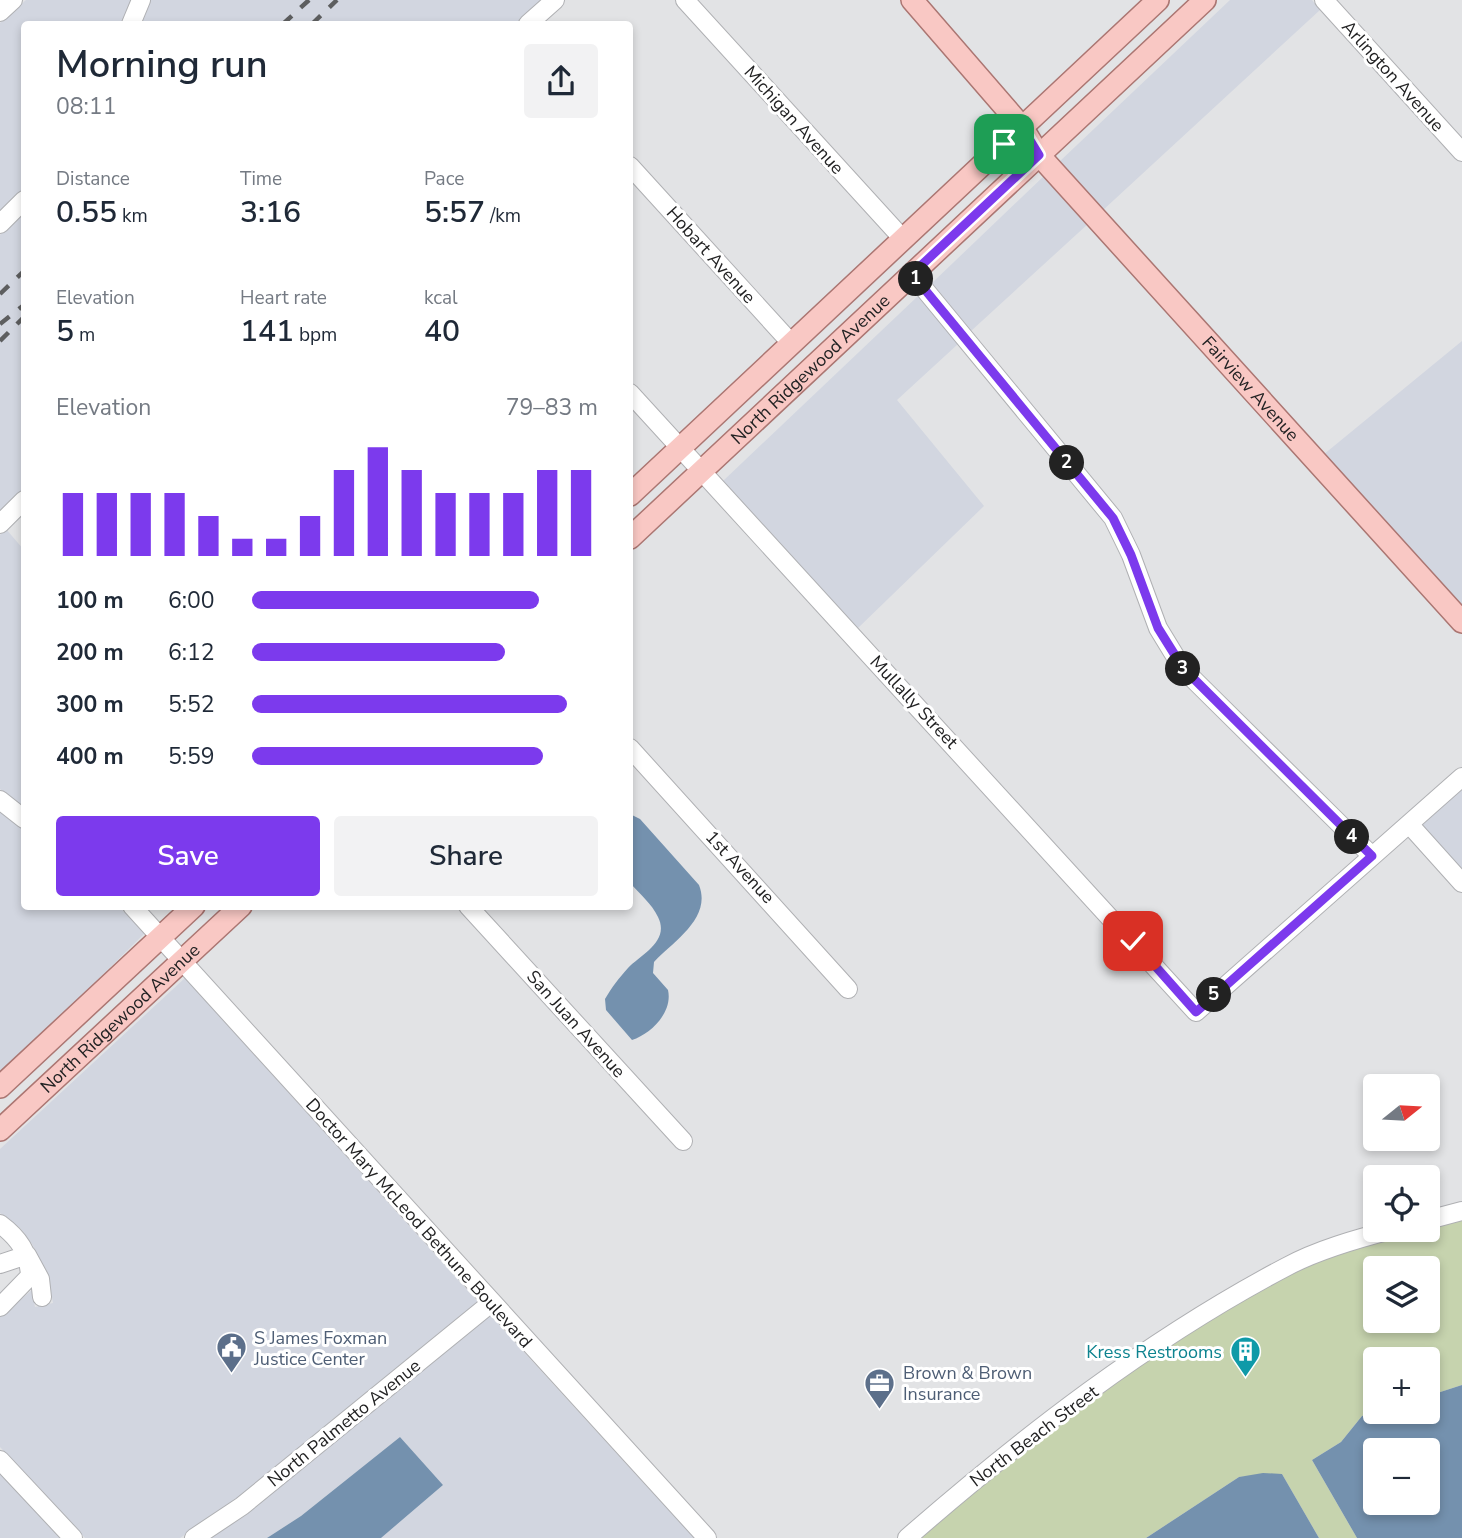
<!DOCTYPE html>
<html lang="en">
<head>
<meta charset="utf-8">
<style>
  :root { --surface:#fff; --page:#f2f2f3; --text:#1f2937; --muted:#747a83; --accent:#7c3aed }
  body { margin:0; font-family:"Nunito Sans",sans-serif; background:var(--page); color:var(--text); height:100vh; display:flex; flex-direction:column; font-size:26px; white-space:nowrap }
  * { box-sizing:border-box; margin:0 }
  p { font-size:23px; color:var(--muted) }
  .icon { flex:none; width:38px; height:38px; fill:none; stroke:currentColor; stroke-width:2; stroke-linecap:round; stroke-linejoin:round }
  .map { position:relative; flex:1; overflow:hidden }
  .details { position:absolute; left:21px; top:21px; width:612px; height:889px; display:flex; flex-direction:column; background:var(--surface); border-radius:7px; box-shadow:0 4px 10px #0003 }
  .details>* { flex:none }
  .needle { width:46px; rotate:72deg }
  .fabs { position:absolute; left:1363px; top:1074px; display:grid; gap:14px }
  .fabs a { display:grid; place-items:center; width:77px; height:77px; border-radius:7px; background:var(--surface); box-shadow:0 4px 10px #0003; font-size:35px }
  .pin { position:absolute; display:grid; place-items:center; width:60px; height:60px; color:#fff; margin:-30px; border-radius:14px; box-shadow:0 4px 10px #0006 }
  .km { position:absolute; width:35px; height:35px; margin:-18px; border-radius:50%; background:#222; color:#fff; font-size:19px; line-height:35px; text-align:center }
  .round { display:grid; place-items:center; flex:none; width:74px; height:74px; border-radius:7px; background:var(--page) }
  .overview { display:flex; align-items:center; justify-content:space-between; height:119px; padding:0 35px }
  h1 { font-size:38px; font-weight:600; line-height:52px }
  .metrics { display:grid; grid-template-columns:repeat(3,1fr); gap:10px; height:119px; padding:7px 35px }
  .metrics div { display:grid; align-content:center }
  .metrics b { font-size:30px; font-weight:600 }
  .metrics small { font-size:19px; font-weight:400 }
  .metrics p { font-size:19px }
  .chart { height:196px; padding:14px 35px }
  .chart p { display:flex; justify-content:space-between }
  .chart svg { width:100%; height:126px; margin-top:7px; stroke:var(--accent); stroke-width:6 }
  .cta { display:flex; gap:14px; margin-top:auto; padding:14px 35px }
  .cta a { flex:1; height:80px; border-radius:7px; background:var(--accent); color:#fff; font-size:28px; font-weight:600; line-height:80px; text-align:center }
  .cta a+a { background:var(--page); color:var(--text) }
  ul { padding:0 35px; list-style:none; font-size:23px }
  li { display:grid; grid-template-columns:112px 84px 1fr; align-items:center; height:52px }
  li i { height:18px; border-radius:9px; background:var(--accent) }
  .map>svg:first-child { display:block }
  .built { fill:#d2d6e0 }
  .green { fill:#c6d3ae; fill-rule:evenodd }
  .water { fill:#7491ae; fill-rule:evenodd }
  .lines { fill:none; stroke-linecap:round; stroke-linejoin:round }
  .minor-casing { stroke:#afb0b3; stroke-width:20 }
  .major-casing { stroke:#ab7672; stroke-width:24 }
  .minor { stroke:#fff; stroke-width:18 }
  .major { stroke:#f9c8c4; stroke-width:21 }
  .rail { stroke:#5d5e5f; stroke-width:4.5; stroke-dasharray:12 12; stroke-linecap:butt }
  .route-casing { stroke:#fff; stroke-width:14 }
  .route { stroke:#7c3aed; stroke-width:9 }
  .labels { text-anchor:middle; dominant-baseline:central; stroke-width:6; stroke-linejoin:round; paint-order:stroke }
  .street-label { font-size:18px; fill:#222223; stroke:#fff }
  .service-label { font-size:18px; fill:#4e5e75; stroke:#fff; text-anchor:start }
  .culture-label { font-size:18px; fill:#0d838f; stroke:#fff; text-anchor:end }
</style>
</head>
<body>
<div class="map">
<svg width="1462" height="1538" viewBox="0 0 1462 1538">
  <rect width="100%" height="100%" fill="#e2e3e5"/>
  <!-- built -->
  <path class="built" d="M26 0H132L122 24H24V188L0 212V23Z
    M150 0H542L516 24H141Z
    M1230 0H1312L1320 10 1102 211 1058 163Z
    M1045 175 1089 223 971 331 932 283Z
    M24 211V489L0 512V235Z
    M918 296 958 344 897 400 984 506 858 628 723 481Z
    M1462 341V609L1323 455Z
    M6 529 24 550V807L0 789V535Z
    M1462 788V870L1421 824Z
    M0 811 24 830V906L119 907 145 933 0 1076Z
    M185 978 479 1303 237 1499 180 1538H85L0 1447V1317L32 1290 35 1307 53 1303 48 1275 32 1244 20 1228 0 1213V1149Z
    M490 1315 694 1538H381L443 1485 400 1437 301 1516 267 1538H207L248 1512Z
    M0 1474 60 1538H0Z"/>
  <!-- green -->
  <path class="green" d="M1462 1211V1385L1428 1396V1360H1376L1375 1412 1362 1416 1341 1442 1312 1460 1357 1538H1319L1282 1474 1239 1477 1146 1538H907L991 1465 1287 1265 1391 1230H1428V1220ZM1376 1269H1428V1321H1376Z"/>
  <!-- water -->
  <path class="water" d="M630 814 640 819 699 885C712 918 674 941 654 962L653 973 668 990C673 1012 651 1034 632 1040L606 1010 605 999C612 987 619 978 628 968 642 954 670 941 658 917 652 904 639 893 630 883Z
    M1462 1385V1538H1357L1312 1460 1341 1442 1362 1416 1375 1412H1428V1396ZM1376 1451H1428V1503H1376Z
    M400 1437 443 1485 381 1538H267L301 1516Z
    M1263 1473 1282 1474 1319 1538H1146L1239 1477Z"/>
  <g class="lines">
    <defs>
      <path id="minor" d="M685 0 903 239
        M1324 0 1462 152
        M0 12 13 0
        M131 24 141 0
        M528 24 555 0
        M630 166 792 344
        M0 224 24 200
        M912 274 1113 518 1131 555 1158 628 1183 669 1372 856
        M630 393 1196 1012 1462 777
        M0 524 24 500
        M630 748 848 989
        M0 800 24 819
        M1409 824 1462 883
        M132 906 707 1538
        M468 906 683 1141
        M1428 1220 1462 1211
        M0 1224C19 1238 29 1253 30 1276L0 1307
        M0 1264 27 1255 40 1279 42 1297
        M0 1460 73 1538
        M194 1538 242 1506 491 1303
        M907 1538C1023 1437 1149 1339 1286 1267 1317 1250 1356 1239 1391 1230"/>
      <g id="major">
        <path id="s1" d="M912 0 1022 127 1039 155 1462 622"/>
        <path d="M630 495 1158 0"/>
        <path id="s2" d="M630 538 1205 0"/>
        <path d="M0 1087 194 906"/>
        <path id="s3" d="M0 1130 241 906"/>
      </g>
    </defs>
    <!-- minor casing -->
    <use href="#minor" class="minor-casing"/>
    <!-- major casing -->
    <use href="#major" class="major-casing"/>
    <!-- minor -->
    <use href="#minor" class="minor"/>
    <!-- major -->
    <use href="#major" class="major"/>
    <!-- rail -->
    <path class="rail" d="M283 24 309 0
      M312 24 337 0
      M0 294 24 271
      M0 324 24 305
      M0 341 24 317"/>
  </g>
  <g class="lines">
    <defs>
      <path id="route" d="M1004 144 1022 127 1039 155 912 274 1113 518 1131 555 1158 628 1183 668 1372 856 1196 1012 1133 941"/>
    </defs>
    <!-- route casing -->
    <use href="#route" class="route-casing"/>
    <!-- route -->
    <use href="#route" class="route"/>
  </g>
  <!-- icons -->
  <defs>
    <symbol id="civic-pin" viewBox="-11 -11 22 30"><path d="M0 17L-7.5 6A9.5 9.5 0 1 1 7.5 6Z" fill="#5c6f8a" stroke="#fff"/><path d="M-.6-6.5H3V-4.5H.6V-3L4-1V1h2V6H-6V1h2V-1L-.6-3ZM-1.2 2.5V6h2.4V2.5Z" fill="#fff"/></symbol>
    <symbol id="building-pin" viewBox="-11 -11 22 30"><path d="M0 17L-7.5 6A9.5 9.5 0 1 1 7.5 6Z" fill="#0f9aa8" stroke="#fff"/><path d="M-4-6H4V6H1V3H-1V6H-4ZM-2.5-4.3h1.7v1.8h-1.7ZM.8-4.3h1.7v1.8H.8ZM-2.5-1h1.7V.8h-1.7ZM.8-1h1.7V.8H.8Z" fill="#fff"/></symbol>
    <symbol id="office-pin" viewBox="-11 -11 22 30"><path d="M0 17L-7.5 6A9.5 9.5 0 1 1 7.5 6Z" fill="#5c6f8a" stroke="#fff"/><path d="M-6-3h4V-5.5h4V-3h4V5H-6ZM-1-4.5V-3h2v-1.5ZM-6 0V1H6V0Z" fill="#fff"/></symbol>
  </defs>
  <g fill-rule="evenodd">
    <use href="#civic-pin" x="214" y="1330" width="35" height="47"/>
    <use href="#building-pin" x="1228" y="1334" width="35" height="47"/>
    <use href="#office-pin" x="862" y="1366" width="35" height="47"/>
  </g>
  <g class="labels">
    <!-- street labels -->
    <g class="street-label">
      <text transform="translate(1393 76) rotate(48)">Arlington Avenue</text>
      <text transform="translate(794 120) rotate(48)">Michigan Avenue</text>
      <text transform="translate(711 255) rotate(48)">Hobart Avenue</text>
      <text stroke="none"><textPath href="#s2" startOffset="247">North Ridgewood Avenue</textPath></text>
      <text stroke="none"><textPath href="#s1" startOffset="516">Fairview Avenue</textPath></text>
      <text transform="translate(914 702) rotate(47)">Mullally Street</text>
      <text transform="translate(740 867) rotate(47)">1st Avenue</text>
      <text stroke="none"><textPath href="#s3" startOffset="164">North Ridgewood Avenue</textPath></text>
      <text transform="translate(576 1024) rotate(48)">San Juan Avenue</text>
      <text transform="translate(419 1223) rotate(48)">Doctor Mary McLeod Bethune Boulevard</text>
      <text transform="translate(344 1423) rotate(-39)">North Palmetto Avenue</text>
      <text transform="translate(1034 1436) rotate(-37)">North Beach Street</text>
    </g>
    <!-- service labels -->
    <g class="service-label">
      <text x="254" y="1338">S James Foxman<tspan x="254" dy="21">Justice Center</tspan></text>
      <text x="903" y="1373">Brown &amp; Brown<tspan x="903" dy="21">Insurance</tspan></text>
    </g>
    <!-- culture labels -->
    <g class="culture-label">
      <text x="1222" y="1352">Kress Restrooms</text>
    </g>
  </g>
</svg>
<div class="fabs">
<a><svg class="needle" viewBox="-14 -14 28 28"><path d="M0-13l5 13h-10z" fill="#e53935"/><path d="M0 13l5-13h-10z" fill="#747a83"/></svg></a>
<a><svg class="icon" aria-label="locate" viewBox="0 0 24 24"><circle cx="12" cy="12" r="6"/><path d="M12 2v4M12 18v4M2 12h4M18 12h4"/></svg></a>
<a><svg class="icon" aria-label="layers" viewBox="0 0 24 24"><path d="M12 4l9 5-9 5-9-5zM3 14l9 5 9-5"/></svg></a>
<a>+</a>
<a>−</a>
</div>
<div class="pin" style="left:1004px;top:144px;background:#1e9e55"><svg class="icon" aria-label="arrive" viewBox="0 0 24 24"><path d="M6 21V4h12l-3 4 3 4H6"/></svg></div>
<div class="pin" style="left:1133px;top:941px;background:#d93025"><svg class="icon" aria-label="check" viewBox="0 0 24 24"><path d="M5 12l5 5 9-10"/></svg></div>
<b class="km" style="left:916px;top:279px">1</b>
<b class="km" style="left:1067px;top:463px">2</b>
<b class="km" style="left:1183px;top:669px">3</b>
<b class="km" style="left:1352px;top:837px">4</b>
<b class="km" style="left:1214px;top:995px">5</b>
<section class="details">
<div class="overview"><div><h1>Morning run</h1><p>08:11</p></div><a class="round"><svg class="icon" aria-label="share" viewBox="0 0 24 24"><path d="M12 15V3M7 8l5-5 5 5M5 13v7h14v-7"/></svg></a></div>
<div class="metrics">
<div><p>Distance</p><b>0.55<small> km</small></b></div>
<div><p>Time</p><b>3:16</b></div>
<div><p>Pace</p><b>5:57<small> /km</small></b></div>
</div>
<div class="metrics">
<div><p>Elevation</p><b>5<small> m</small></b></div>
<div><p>Heart rate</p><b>141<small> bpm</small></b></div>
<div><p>kcal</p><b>40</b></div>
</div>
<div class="chart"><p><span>Elevation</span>79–83 m</p>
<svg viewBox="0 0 160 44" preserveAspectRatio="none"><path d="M5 44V22M15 44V22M25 44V22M35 44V22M45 44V30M55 44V38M65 44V38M75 44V30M85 44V14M95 44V6M105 44V14M115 44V22M125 44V22M135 44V22M145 44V14M155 44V14"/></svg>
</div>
<ul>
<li><b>100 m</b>6:00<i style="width:83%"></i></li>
<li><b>200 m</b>6:12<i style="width:73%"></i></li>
<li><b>300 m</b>5:52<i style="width:91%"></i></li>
<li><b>400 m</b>5:59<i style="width:84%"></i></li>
</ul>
<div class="cta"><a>Save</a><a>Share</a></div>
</section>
</div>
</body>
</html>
